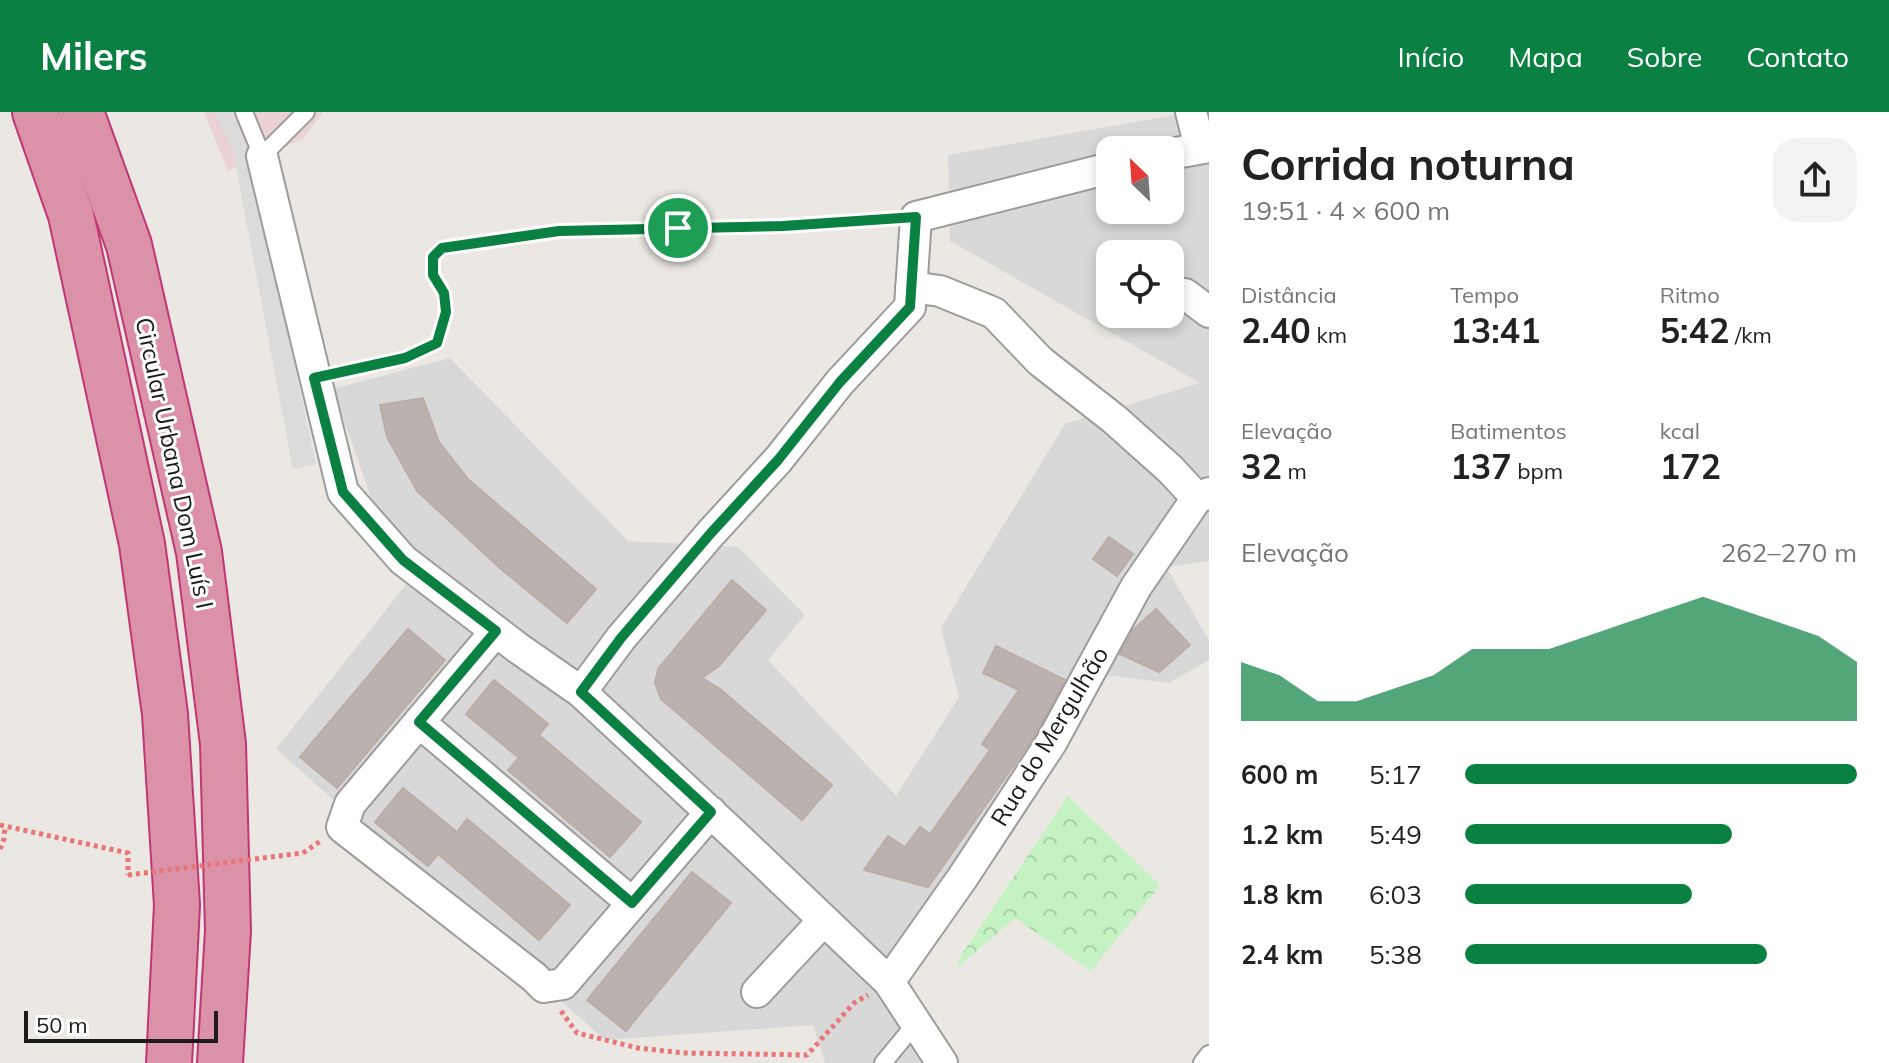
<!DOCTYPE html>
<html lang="pt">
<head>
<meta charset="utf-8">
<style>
  :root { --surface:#fff; --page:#f2f2f2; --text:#222; --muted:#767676; --accent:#0b8043 }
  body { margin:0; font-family:Mulish,sans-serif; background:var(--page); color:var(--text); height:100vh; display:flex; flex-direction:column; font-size:30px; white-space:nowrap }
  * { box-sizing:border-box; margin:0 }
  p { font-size:26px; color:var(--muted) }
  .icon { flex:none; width:44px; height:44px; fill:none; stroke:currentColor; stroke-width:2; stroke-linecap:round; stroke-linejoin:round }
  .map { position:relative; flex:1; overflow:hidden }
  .panel { display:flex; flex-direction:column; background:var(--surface); width:680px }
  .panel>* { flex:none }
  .needle { width:52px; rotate:335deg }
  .fabs { position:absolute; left:1096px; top:24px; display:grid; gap:16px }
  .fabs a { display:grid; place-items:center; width:88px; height:88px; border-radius:16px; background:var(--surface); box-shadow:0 4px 12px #0003; font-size:40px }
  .scale { position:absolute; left:24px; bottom:20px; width:194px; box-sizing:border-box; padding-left:8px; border:4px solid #1b1b1b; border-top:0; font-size:22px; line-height:28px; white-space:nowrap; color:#1b1b1b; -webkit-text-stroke:6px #fff; paint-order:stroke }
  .pin { position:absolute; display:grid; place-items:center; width:68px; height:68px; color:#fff; margin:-34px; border:4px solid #fff; border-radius:50%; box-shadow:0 2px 8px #0007 }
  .round { display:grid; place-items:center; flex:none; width:84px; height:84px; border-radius:24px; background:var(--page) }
  .summary { display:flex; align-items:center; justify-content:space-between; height:136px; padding:0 32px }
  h1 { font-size:44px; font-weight:700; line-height:60px }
  .figures { display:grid; grid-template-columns:repeat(3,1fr); gap:12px; height:136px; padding:8px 32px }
  .figures div { display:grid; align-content:center }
  .figures b { font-size:34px; font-weight:700 }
  .figures small { font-size:22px; font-weight:400 }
  .figures p { font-size:22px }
  .chart { height:224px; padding:16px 32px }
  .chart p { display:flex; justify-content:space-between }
  .chart svg { width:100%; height:144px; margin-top:8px; fill:var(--accent); opacity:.7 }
  ul { padding:0 32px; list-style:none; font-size:26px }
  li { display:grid; grid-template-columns:128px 96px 1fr; align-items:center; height:60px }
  li i { height:20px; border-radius:10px; background:var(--accent) }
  header { display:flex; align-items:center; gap:48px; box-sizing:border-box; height:112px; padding:0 40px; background:var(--accent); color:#fff }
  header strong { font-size:38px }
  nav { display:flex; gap:44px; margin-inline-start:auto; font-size:28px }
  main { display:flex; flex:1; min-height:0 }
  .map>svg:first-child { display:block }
  .residential { fill:#d9d8d8; fill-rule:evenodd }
  .commercial { fill:#ebd2d4 }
  .park { fill:url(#park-crowns) }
  .parking { fill:#dbdbdb }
  .building { fill:#bbb2af; stroke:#bbada6; stroke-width:2 }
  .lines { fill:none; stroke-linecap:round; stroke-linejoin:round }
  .lane-casing { stroke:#9c9c9c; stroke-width:20 }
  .street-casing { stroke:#9c9c9c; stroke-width:34 }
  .highway-casing { stroke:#c13676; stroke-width:48 }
  .path { stroke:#e97576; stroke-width:5; stroke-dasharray:4 4; stroke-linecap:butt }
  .lane { stroke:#fff; stroke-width:16 }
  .street { stroke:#fff; stroke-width:30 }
  .highway { stroke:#db91a7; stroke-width:44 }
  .path-bridge { stroke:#e97576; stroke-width:5; stroke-dasharray:4 4; stroke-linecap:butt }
  .route-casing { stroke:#fff; stroke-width:16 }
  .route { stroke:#0b8043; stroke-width:10 }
  .labels { text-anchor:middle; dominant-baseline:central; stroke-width:6; stroke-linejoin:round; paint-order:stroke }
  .street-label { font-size:24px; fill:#1b1b1b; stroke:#fff }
</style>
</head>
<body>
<header>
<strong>Milers</strong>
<nav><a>Início</a><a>Mapa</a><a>Sobre</a><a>Contato</a></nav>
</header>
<main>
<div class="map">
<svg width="1209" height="951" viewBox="0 0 1209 951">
  <defs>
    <pattern id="park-crowns" width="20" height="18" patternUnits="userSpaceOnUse" patternTransform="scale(2)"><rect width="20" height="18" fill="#c4f2c2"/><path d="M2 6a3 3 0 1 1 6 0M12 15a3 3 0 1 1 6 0" fill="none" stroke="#a8cfa6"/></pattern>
  </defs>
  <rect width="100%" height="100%" fill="#ebe7e2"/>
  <!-- residential -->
  <path class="residential" d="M1192 0H1209V449L1166 455 1209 528V548L1169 571 1106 563 901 879 947 951H825L813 913 605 928 276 637 423 451 374 394 333 277 450 246 628 429 738 435 805 503 768 548 896 684 959 585 941 516 1065 312 1200 271 950 129 948 43ZM1110 38H1170V98H1110ZM1110 142H1170V202H1110Z"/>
  <!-- commercial -->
  <path class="commercial" d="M204 0H323L303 27 228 59Z"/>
  <!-- park -->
  <path class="park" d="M1068 684 1160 773 1091 859 1015 806 959 854 958 848Z"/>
  <!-- parking -->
  <path class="parking" d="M215 0H233L249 44 316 352 293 357 233 39Z"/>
  <!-- building -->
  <path class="building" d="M423 286 439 330 469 368 596 477 567 511 501 457 417 379 387 325 380 293Z
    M1109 425 1133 442 1117 464 1093 447Z
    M732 468 766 498 719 554 702 566 720 577 832 673 802 708 661 587 655 571 658 557Z
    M1156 497 1190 533 1159 560 1120 542 1133 518Z
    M408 517 445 548 337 676 300 645Z
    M996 534 1065 568 1036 622 928 775 864 758 888 724 905 735 920 715 930 722 990 638 982 632 1019 578 983 561Z
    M494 568 548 612 539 623 641 710 610 745 508 658 519 646 466 602Z
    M403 676 457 720 467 707 570 793 539 828 438 742 428 754 375 710Z
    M692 760 731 791 626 919 587 888Z"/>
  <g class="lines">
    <defs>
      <path id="lane" d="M244 0 262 44 306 0
        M883 951 916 911
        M1202 951 1209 942"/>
      <path id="street" d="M1191 0 1200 35
        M1170 42 1209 35
        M262 44 343 380 403 448 518 536 581 580 740 728 889 870 942 951
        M911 175 940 179 994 201 1040 249 1114 307 1170 357 1197 386
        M1170 181 1185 182 1209 200
        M496 519 350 692 342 715 534 865 544 875 563 872 711 700
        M581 580 621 526 711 421 778 348 840 270 910 195 916 105 1110 56
        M419 610 632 791
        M889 870 963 765 1051 631 1136 475 1197 386 1209 381
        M757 880 824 808"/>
      <path id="highway" d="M35 0 71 103 142 432 165 602 177 793 169 951
        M81 0 129 133 199 440 223 632 228 819 220 951"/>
    </defs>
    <!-- lane casing -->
    <use href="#lane" class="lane-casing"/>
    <!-- street casing -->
    <use href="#street" class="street-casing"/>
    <!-- highway casing -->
    <use href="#highway" class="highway-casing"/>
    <!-- path -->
    <path class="path" d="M342 260 405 246 437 231 446 200 444 181 433 163V145L442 136 559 119 783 114 891 107
      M0 713 128 741V763
      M0 737 4 727 5 714
      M303 741 322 728
      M561 899 577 921 638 936 683 941 807 943 854 891 868 883"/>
    <!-- lane -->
    <use href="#lane" class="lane"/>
    <!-- street -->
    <use href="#street" class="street"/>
    <!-- highway -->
    <use href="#highway" class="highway"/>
    <!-- path-bridge -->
    <path class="path-bridge" d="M128 763 303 741"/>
  </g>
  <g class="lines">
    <defs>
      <path id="route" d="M916 105 910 195 840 270 778 348 711 421 621 526 581 580 711 700 632 791 419 610 496 519 403 448 343 380 314 266 405 246 437 231 446 200 444 181 433 163V145L442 136 559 119 783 114Z"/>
    </defs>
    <!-- route casing -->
    <use href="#route" class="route-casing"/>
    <!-- route -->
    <use href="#route" class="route"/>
  </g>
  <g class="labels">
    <!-- street labels -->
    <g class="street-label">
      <text transform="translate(175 351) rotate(78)">Circular Urbana Dom Luís I</text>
      <text transform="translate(1049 624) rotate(-59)">Rua do Mergulhão</text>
    </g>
  </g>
</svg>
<div class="fabs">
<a><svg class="needle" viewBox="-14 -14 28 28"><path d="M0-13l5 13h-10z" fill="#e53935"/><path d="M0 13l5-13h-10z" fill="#767676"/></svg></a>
<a><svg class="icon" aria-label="locate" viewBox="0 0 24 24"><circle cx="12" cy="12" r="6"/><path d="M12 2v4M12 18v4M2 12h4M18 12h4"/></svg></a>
</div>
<div class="scale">50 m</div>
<div class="pin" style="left:678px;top:116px;background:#1e9e55"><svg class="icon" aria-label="arrive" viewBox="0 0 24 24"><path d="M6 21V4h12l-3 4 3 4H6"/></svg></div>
</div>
<section class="panel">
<div class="summary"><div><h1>Corrida noturna</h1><p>19:51 · 4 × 600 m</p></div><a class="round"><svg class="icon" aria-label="share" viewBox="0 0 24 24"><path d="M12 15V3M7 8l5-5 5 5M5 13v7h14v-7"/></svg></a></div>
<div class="figures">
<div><p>Distância</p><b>2.40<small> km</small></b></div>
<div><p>Tempo</p><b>13:41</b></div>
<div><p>Ritmo</p><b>5:42<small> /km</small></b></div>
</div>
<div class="figures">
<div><p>Elevação</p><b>32<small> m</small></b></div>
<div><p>Batimentos</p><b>137<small> bpm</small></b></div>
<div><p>kcal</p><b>172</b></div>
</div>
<div class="chart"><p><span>Elevação</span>262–270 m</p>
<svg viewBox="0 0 160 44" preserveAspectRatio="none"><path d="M0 44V26L10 30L20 38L30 38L40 34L50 30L60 22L70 22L80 22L90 18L100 14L110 10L120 6L130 10L140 14L150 18L160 26V44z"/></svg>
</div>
<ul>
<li><b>600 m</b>5:17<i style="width:100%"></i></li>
<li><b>1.2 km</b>5:49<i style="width:68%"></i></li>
<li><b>1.8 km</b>6:03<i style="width:58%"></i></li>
<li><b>2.4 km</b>5:38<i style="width:77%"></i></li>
</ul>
</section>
</main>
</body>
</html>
